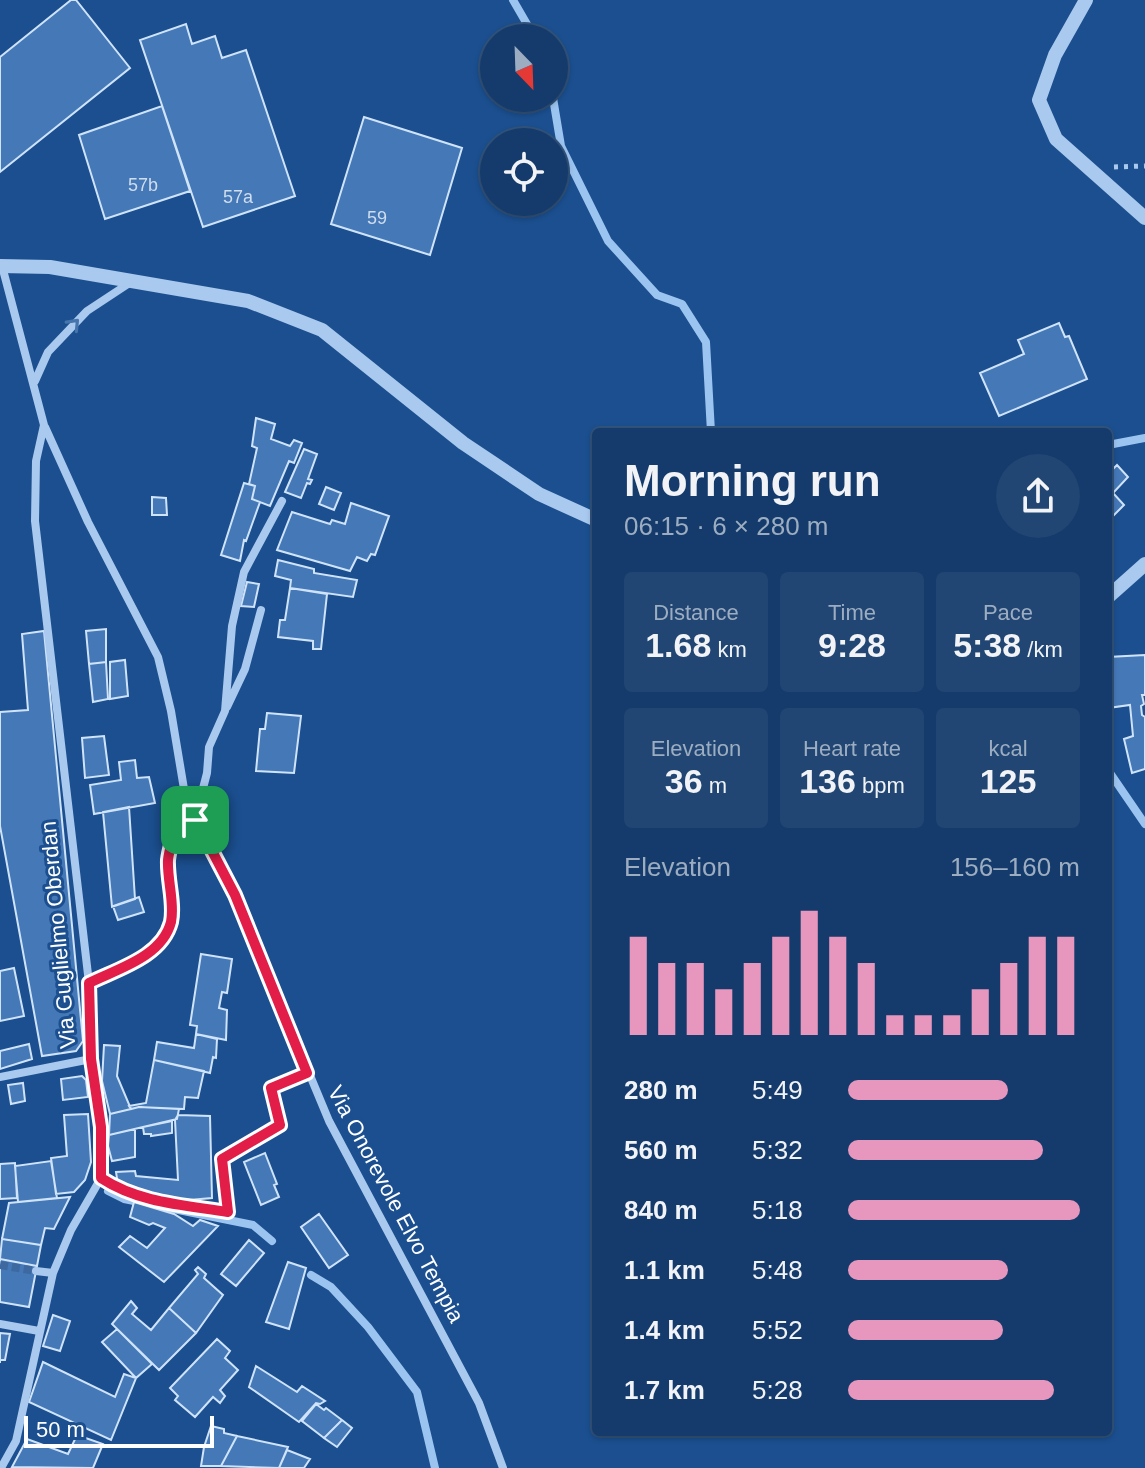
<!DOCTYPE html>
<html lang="en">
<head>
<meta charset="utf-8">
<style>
  :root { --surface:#143b6b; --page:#214673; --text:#f1f3f6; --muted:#9dadc1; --line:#33557e; --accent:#e797bd }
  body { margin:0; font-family:Helvetica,sans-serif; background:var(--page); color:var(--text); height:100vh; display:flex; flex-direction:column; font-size:30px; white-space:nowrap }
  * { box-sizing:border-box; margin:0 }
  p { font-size:26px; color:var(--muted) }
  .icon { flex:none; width:44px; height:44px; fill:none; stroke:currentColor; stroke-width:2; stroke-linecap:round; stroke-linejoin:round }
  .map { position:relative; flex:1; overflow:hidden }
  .details { position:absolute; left:592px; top:428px; width:520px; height:1008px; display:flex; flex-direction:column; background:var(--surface); border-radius:8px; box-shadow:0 2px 6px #0004,0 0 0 2px var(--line) }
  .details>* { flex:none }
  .needle { width:52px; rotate:157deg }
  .controls { position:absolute; left:480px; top:24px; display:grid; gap:16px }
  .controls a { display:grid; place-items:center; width:88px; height:88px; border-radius:50%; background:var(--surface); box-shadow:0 2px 6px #0004,0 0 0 2px var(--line); font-size:40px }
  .scale { position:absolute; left:24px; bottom:20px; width:190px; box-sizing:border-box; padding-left:8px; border:4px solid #fff; border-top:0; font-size:22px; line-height:28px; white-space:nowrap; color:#fff; -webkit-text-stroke:6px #1b4f8f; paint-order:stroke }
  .pin { position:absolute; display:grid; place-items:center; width:68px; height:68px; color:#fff; margin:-34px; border-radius:16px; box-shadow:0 4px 12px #0006 }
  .round { display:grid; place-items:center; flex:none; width:84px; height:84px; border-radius:42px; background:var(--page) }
  .head { display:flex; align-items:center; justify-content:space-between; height:136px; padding:0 32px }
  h1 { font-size:44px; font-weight:800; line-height:60px }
  .figures { display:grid; grid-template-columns:repeat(3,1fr); gap:12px; height:136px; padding:8px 32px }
  .figures div { display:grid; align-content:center; border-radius:8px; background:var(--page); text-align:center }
  .figures b { font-size:34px; font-weight:800 }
  .figures small { font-size:22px; font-weight:400 }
  .figures p { font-size:22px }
  .chart { height:224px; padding:16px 32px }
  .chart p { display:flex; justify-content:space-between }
  .chart svg { width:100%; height:144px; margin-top:8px; stroke:var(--accent); stroke-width:6 }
  ul { padding:0 32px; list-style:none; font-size:26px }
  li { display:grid; grid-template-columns:128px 96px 1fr; align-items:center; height:60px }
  li i { height:20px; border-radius:10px; background:var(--accent) }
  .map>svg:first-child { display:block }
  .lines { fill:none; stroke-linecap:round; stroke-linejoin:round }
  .stream { stroke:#9cc4f0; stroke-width:8 }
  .building { fill:#4478b7; stroke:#cfe3fa; stroke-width:2 }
  .minor-tunnel { stroke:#3d69a0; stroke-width:8; stroke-dasharray:8 4; stroke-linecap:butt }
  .path { stroke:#a9c9ee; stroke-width:5; stroke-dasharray:4 6; stroke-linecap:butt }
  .minor { stroke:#a9c9ee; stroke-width:8 }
  .tertiary { stroke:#a9c9ee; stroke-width:14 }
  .oneway { stroke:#4674ac }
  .route-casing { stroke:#fff; stroke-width:16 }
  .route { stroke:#e11d48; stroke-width:10 }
  .labels { text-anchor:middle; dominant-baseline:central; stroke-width:6; stroke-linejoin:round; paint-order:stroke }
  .number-label { font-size:18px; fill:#d0dded }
  .street-label { font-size:22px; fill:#fff; stroke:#1b4f8f }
</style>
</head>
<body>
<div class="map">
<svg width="1145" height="1468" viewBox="0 0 1145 1468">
  <rect width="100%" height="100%" fill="#1b4f8f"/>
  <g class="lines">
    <!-- stream -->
    <path class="stream" d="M513 0 535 38
      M553 98 561 146 608 241 657 295 682 304 706 342 711 432
      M1108 445 1145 438
      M1108 770 1145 824
      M108 1191 124 1199 253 1225 272 1241
      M311 1275 331 1287 368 1327 417 1392 435 1468"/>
  </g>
  <!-- building -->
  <path class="building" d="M71 0H76L130 68 0 172V57Z
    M186 24 192 44 215 36 222 58 246 50 295 196 203 227 140 40Z
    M162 106 190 191 105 219 79 135Z
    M364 117 462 148 430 255 331 224Z
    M1059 323 1065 337 1069 336 1087 379 999 416 980 373 1024 354 1018 340Z
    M256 418 275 424 271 439 290 446 294 440 302 443 294 463 289 461 270 506 252 499 255 486 249 484 257 448 252 446Z
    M304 449 317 454 308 479 312 480 310 484 307 483 301 498 285 492Z
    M1117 465 1128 477 1113 493 1124 505 1108 521V474Z
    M244 483 255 486 252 499 260 502 246 541 244 540 240 561 221 555Z
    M326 487 341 493 334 510 319 504Z
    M152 497 166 498 167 515H152Z
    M351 503 389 516 375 555 371 554 367 561 357 557 350 571 277 550 292 512 330 524 332 520 345 524Z
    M278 560 314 569V573L357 580 353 597 290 588 291 580 275 576Z
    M247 582 259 584 254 607 241 606Z
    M290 588 327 594 321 649H313V641L278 637 280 620H285Z
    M106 629V662L89 664 86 631Z
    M44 631 83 1041 76 1051 42 1056 0 826V712L28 710 22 634Z
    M1145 655V695H1142L1144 704 1141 706 1142 715 1145 717V769L1132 773 1124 739 1133 736 1130 705 1108 708V657Z
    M125 660 128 696 110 699V662Z
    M106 662 108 699 93 702 89 664Z
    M267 713 301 716 294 773 256 771 260 729H265Z
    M104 736 109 775 85 778 82 738Z
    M135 760 137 778 149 777 155 803 94 814 90 785 121 780 119 762Z
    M129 807 135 899 112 907 103 812Z
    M139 897 144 912 118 920 113 906Z
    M201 954 232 959 227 993 222 992 219 1008 227 1010 226 1040 196 1034 197 1026 190 1025Z
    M14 968 24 1016 0 1021V971Z
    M196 1034 217 1039 216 1058 213 1057 210 1073 154 1060 157 1042 194 1048Z
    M29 1044 32 1059 0 1069V1051Z
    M104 1045 120 1046 117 1076 131 1109 110 1114 102 1081Z
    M154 1060 204 1071 198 1098 185 1097 184 1109 139 1107 131 1109 129 1106 146 1103Z
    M82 1076 86 1080 88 1097 63 1100 61 1079Z
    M23 1083 25 1101 11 1104 8 1085Z
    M139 1107 179 1109 177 1119 109 1135 110 1114Z
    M88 1114 91 1162 85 1180 74 1192 56 1194 51 1158 67 1156 64 1115Z
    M178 1115 210 1116 212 1198 177 1201 118 1185 116 1172 135 1171 136 1176 178 1180 175 1120Z
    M172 1121V1133L151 1136V1134H144L143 1127Z
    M135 1129V1157L112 1161 108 1146 109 1135Z
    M265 1153 277 1184 274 1185 279 1197 261 1205 244 1162Z
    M51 1161 57 1198 18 1202 15 1166Z
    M15 1163 17 1198 0 1199V1164Z
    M70 1197 54 1229 45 1228 41 1245 2 1239 9 1203Z
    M134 1202 174 1214 193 1226 200 1220 218 1226 164 1282 119 1247 130 1236 147 1248 165 1228 153 1223 149 1225 130 1217Z
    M319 1214 348 1255 329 1268 301 1227Z
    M2 1239 41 1245 37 1266 0 1259Z
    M249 1240 264 1253 236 1286 221 1274Z
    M0 1259 37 1266 29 1307 0 1302Z
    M288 1262 306 1268 289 1329 266 1322Z
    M198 1267 206 1274 204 1278 223 1295 196 1333 169 1308 198 1274 195 1270Z
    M131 1301 137 1308 132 1314 151 1330 169 1308 196 1333 159 1370 112 1324Z
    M53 1315 70 1321 60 1351 43 1346Z
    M117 1329 152 1364 136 1378 102 1342Z
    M0 1333 10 1334 5 1360H0V1363Z
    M217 1339 230 1351 225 1358 238 1370 220 1390 225 1396 220 1403 213 1397 195 1417 175 1400 178 1396 170 1388Z
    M43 1362 115 1397 124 1374 136 1378 111 1440 29 1402Z
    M256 1366 297 1392 302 1386 325 1401 320 1404 316 1403 299 1422 249 1387Z
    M316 1404 324 1410 326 1408 342 1420 324 1438 302 1421Z
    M342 1420 352 1428 337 1447 324 1438Z
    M211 1426 224 1429V1433L237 1436 221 1466H201L204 1447Z
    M77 1435 103 1444 93 1468 12 1467 27 1439 68 1454Z
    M237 1436 288 1447 279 1468 221 1466Z
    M287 1450 310 1459 304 1468H279Z"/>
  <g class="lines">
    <!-- minor-tunnel -->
    <path class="minor-tunnel" d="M0 1265 36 1271"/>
    <!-- path -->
    <path class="path" d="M1114 167 1145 166
      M112 1185 149 1200 228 1212 222 1159 280 1125 271 1088 297 1077"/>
    <!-- minor -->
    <path class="minor" d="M35 381 48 352 87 311 131 282
      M45 427 88 522 158 657 171 711 186 801 235 895 329 1121 479 1403 503 1468
      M227 707 245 669 261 610
      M195 819 207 773 209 747 225 711 232 626 244 572 282 501
      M89 983 133 962 162 941 171 921 168 859 186 801
      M0 1077 91 1059
      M36 1271 53 1273
      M0 1324 39 1331
      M1 1468 16 1441 53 1273 71 1230 101 1178V1127L91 1059 89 983 35 521 36 461 44 425 2 266"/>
    <!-- tertiary -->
    <path class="tertiary" d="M1086 0 1055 55 1039 100 1056 139 1145 218
      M0 266 50 267 248 301 322 330 463 443 539 494 596 520
      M1108 597 1145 564"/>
  </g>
  <!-- one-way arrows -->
  <defs><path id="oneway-chevron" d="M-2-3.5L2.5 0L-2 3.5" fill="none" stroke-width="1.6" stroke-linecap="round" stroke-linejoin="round" transform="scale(2)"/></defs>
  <use class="oneway" href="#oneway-chevron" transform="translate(74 324) rotate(-47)"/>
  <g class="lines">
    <defs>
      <path id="route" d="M186 801 235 895 307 1073 271 1088 280 1125 222 1159 228 1212C184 1205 139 1203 101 1178V1127L91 1059 89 983C117 969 162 957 171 922 175 903 167 880 168 860 170 841 180 819 186 801Z"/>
    </defs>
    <!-- route casing -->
    <use href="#route" class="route-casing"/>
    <!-- route -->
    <use href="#route" class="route"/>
  </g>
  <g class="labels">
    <!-- number labels -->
    <g class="number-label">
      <text x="143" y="185">57b</text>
      <text x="238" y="197">57a</text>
      <text x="377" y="218">59</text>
    </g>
    <!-- street labels -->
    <g class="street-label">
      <text transform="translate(58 935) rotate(-95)">Via Guglielmo Oberdan</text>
      <text transform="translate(396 1204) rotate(62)">Via Onorevole Elvo Tempia</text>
    </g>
  </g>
</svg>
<div class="controls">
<a><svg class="needle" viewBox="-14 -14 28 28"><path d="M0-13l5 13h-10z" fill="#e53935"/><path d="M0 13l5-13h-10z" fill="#9dadc1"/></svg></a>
<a><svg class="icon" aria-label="locate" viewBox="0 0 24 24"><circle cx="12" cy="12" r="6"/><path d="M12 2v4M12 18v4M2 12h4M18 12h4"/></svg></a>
</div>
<div class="scale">50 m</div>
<div class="pin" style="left:195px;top:820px;background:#1e9e55"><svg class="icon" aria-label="arrive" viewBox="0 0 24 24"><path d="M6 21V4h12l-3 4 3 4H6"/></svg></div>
<section class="details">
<div class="head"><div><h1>Morning run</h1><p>06:15 · 6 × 280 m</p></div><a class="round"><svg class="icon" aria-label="share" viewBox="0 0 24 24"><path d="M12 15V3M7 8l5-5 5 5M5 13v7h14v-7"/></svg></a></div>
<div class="figures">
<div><p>Distance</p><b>1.68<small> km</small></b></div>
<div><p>Time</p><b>9:28</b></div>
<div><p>Pace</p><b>5:38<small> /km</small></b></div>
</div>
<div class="figures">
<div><p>Elevation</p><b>36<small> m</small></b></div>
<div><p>Heart rate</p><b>136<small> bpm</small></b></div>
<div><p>kcal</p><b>125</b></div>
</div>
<div class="chart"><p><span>Elevation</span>156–160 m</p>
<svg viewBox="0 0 160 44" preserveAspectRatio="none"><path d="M5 44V14M15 44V22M25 44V22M35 44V30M45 44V22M55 44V14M65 44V6M75 44V14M85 44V22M95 44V38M105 44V38M115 44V38M125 44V30M135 44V22M145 44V14M155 44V14"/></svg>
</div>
<ul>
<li><b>280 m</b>5:49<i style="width:69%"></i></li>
<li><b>560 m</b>5:32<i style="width:84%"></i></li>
<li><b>840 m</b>5:18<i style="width:100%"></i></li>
<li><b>1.1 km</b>5:48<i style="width:69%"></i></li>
<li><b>1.4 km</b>5:52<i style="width:67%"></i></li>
<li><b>1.7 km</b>5:28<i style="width:89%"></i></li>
</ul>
</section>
</div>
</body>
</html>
